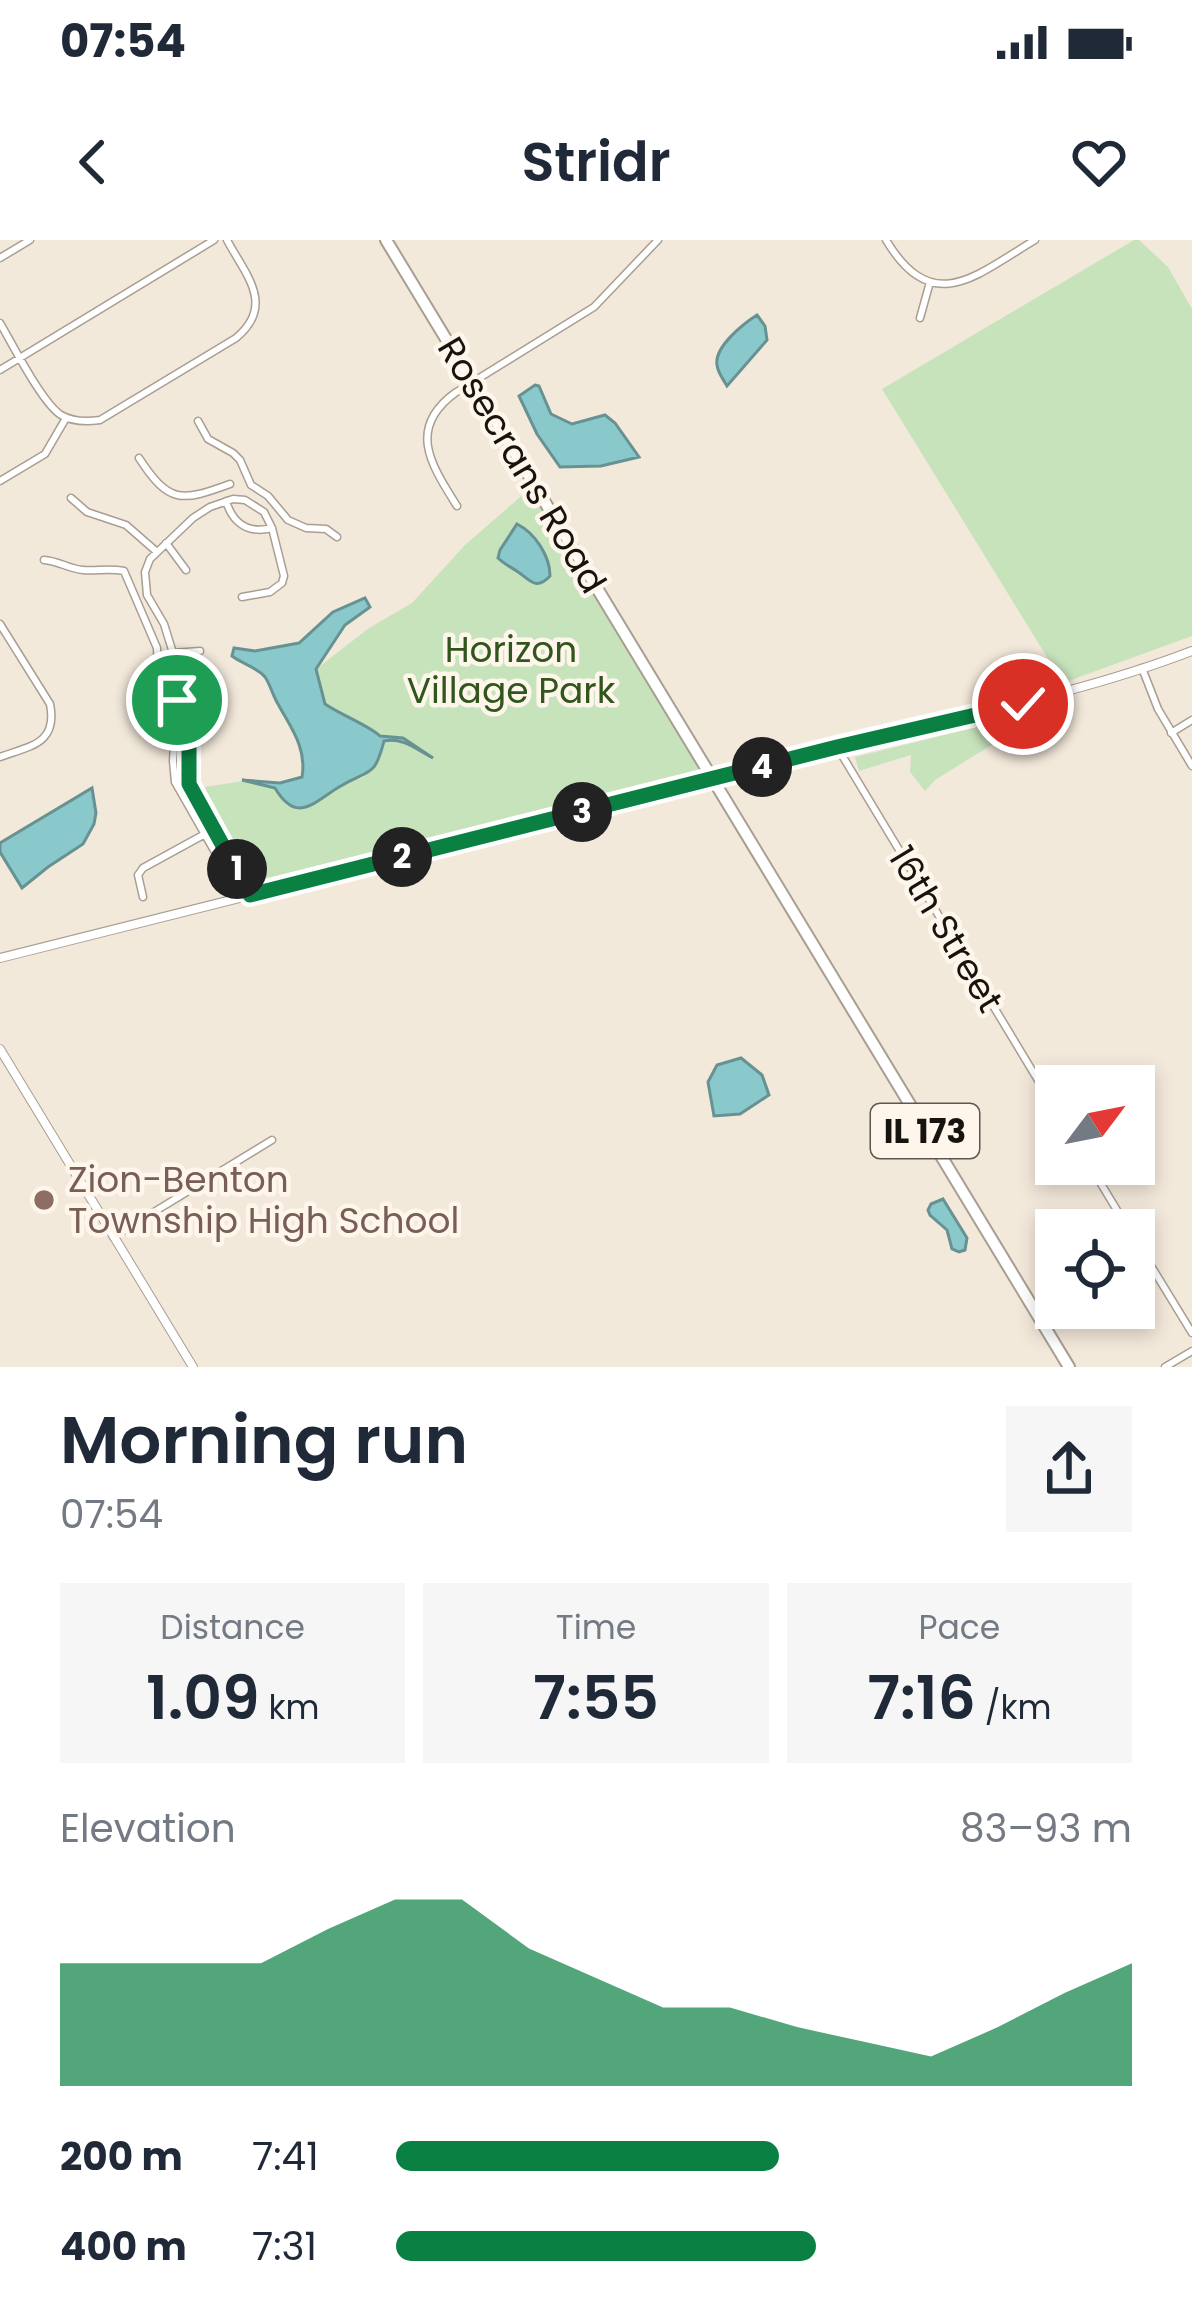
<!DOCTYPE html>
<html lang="en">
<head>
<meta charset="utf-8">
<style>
  :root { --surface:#fff; --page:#f6f6f7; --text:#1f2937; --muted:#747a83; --accent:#0b8043 }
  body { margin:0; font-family:Poppins,sans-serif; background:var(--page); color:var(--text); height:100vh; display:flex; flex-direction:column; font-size:45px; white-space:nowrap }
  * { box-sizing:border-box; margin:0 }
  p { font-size:39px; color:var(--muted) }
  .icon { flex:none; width:66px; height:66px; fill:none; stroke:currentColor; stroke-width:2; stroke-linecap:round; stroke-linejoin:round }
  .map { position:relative; height:1127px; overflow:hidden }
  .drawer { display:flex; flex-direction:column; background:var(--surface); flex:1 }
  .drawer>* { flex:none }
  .needle { width:78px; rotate:58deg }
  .buttons { position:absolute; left:1035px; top:825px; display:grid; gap:24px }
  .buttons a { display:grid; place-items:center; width:120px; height:120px; border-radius:0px; background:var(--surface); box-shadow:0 6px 18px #0003; font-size:60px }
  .pin { position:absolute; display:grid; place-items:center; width:102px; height:102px; color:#fff; margin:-51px; border:6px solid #fff; border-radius:50%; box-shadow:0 3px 12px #0007 }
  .km { position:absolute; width:60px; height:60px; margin:-30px; border-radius:50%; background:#222; color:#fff; font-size:33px; line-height:60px; text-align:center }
  .round { display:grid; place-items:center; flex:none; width:126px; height:126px; border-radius:0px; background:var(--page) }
  .overview { display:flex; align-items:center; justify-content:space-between; height:204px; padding:0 60px }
  h1 { font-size:66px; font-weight:600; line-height:90px }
  .figures { display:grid; grid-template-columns:repeat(3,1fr); gap:18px; height:204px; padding:12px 60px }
  .figures div { display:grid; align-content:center; border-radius:0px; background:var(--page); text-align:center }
  .figures b { font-size:60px; font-weight:600 }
  .figures small { font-size:33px; font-weight:400 }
  .figures p { font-size:33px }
  .chart { height:336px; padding:24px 60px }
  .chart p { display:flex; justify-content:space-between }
  .chart svg { width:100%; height:216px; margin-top:12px; fill:var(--accent); opacity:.7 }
  ul { padding:0 60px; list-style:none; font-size:39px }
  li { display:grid; grid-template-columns:192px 144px 1fr; align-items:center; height:90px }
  li i { height:30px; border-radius:15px; background:var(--accent) }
  .status { display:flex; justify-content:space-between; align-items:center; height:84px; padding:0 60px; background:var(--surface); direction:ltr }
  .status svg { height:33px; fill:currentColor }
  header { display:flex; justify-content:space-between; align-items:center; height:156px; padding:0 60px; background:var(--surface); font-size:54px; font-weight:600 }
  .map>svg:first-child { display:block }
  .green { fill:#c7e3bc }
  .water { fill:#8ac9cb; stroke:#689292; stroke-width:3 }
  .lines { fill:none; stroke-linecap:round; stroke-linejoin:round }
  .minor-casing { stroke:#a89e91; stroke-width:9 }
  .tertiary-casing { stroke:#a89e91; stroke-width:10 }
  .primary-casing { stroke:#a89e91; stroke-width:14 }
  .minor { stroke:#fff; stroke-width:6 }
  .tertiary { stroke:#fff; stroke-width:8 }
  .primary { stroke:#fff; stroke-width:10 }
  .route-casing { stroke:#fff; stroke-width:24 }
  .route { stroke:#0b8043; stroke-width:15 }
  .education-dot { fill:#8d6e63; stroke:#fff6eb; stroke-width:4.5 }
  .labels { text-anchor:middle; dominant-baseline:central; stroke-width:9; stroke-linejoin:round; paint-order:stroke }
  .shield { fill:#fff6eb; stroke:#5d5750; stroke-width:3 }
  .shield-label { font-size:33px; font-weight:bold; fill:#17130e }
  .street-label { font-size:36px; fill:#17130e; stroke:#fff6eb }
  .park-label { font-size:36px; fill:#30551d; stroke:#fff6eb }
  .education-label { font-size:36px; fill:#785e54; stroke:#fff6eb; text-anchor:start }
</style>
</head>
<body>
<div class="status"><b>07:54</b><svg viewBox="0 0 49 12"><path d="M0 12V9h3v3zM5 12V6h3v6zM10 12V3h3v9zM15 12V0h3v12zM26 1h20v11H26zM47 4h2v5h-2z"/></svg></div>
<header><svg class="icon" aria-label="back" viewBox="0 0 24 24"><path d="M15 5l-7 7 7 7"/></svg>Stridr<svg class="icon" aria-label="heart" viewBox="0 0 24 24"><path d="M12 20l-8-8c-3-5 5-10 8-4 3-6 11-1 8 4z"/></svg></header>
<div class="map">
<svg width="1192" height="1127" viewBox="0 0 1192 1127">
  <rect width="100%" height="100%" fill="#f3e9db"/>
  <!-- green -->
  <path class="green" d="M1134 0H1139L1168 27 1192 69V396L1063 443 882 149Z
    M534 245 714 540 245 657 184 550 244 541 277 550 282 560 362 538 378 523 384 501C399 498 408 504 420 512L402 498 380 496 325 464 316 429 369 388 412 363 465 305Z
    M997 482 1001 499 935 540 925 551 910 532 911 515 859 531 855 517Z"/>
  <!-- water -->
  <path class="water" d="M757 75 765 86 767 100 727 146C723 139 718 133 717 125 714 107 743 84 757 75Z
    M535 145 539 146 551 174 572 184 605 175 615 183 639 217 601 226 560 227 537 194 519 156Z
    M517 284C535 293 550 316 550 336 538 349 532 343 521 334 513 328 505 325 498 318L500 310Z
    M365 358 370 367 345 385 316 429 325 464C341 475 368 485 380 496L403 498 433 518C417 510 403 497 384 501 374 540 369 528 339 547 314 562 297 585 275 548L242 540 280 543 302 537C307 508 291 488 278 464 273 456 270 444 265 437 258 428 241 423 232 416L234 408 255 411 299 403 333 372Z
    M92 548 96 573 94 584 83 604 48 627 22 648 0 612V603Z
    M741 818 762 835 769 855 740 874 714 876 708 842 717 825Z
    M943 959 967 998 965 1010 959 1012 952 1009 947 990 930 975 928 970 931 964Z"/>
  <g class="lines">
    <defs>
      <path id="minor" d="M886 0C933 78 976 35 1035 0
        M0 18 30 0
        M920 78 930 42
        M0 83C13 105 42 163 61 175 73 182 87 182 100 180L236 98C276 65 245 34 227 0
        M0 130 214 0
        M198 181 208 199 233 213 240 220 251 245 268 256 288 280 306 288 326 289 337 297
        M139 218C169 264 181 262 230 244
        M0 241 45 214 66 178
        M71 258 87 272 126 285 157 312
        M226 261C233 284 249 294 272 288
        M457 266C432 226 406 189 455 153L594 67 658 0
        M166 303 186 330
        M44 320C59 321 69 329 83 330 97 331 110 328 124 331L157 408 160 487
        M0 384 50 464C58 504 30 506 0 517
        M173 413 200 411
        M1142 428 1158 469 1192 526
        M179 463 189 487V544L250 655
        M1171 493 1192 480
        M837 507 1056 870
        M143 657 138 635 143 628 205 594
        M238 658 228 635 175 542 173 521 177 460 173 413 164 384 147 355 145 332 150 319 193 278 210 267 233 259 245 260 264 272 272 288 284 336 282 343 270 352 242 357
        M1089 924 1129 990
        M113 997 272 900
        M1134 998 1192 1093
        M1165 1127 1192 1111"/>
      <path id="tertiary" d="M0 718C277 648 555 580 831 508 952 477 1075 456 1192 411
        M0 809 193 1127"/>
      <path id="primary" d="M386 0 1069 1127"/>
    </defs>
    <!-- minor casing -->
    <use href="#minor" class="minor-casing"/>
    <!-- tertiary casing -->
    <use href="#tertiary" class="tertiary-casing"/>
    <!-- primary casing -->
    <use href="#primary" class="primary-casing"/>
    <!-- minor -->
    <use href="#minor" class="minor"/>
    <!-- tertiary -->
    <use href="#tertiary" class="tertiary"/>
    <!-- primary -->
    <use href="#primary" class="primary"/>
  </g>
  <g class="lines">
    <defs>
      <path id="route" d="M177 460 189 487V544L250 655 837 507 1023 464"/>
    </defs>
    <!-- route casing -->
    <use href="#route" class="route-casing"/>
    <!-- route -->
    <use href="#route" class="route"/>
  </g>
  <!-- markers -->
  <circle class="education-dot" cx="44" cy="960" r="12"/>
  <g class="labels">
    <!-- shield labels -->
    <rect class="shield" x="871" y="864" width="108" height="54" rx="9"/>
    <g class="shield-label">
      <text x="925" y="891">IL 173</text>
    </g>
    <!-- street labels -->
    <g class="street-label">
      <text transform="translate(522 225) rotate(59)">Rosecrans Road</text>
      <text transform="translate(946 689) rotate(59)">16th Street</text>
    </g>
    <!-- park labels -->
    <g class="park-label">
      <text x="511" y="409">Horizon<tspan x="511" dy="41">Village Park</tspan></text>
    </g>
    <!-- education labels -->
    <g class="education-label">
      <text x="68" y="939">Zion-Benton<tspan x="68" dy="41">Township High School</tspan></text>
    </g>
  </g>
</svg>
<div class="buttons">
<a><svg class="needle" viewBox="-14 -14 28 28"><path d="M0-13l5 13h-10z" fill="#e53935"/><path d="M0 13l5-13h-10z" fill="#747a83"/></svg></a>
<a><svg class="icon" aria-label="locate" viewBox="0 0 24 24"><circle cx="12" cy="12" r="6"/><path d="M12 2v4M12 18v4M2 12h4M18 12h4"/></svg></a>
</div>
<div class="pin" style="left:177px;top:460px;background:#1e9e55"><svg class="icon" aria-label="arrive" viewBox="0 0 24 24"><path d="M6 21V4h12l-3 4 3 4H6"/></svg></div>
<div class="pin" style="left:1023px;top:464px;background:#d93025"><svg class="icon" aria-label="check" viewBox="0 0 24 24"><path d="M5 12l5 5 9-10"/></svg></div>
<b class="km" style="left:237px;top:629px">1</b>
<b class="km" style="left:402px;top:617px">2</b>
<b class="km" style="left:582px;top:572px">3</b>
<b class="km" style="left:762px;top:527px">4</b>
</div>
<section class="drawer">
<div class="overview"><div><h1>Morning run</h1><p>07:54</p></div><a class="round"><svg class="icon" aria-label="share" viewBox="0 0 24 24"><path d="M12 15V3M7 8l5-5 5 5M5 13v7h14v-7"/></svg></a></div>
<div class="figures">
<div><p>Distance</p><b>1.09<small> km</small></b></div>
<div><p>Time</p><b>7:55</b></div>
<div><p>Pace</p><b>7:16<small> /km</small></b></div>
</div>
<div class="chart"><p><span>Elevation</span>83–93 m</p>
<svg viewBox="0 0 160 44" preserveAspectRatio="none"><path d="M0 44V19L10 19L20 19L30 19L40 12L50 6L60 6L70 16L80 22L90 28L100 28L110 32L120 35L130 38L140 32L150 25L160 19V44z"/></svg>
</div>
<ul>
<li><b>200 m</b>7:41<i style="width:52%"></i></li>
<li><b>400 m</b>7:31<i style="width:57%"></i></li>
</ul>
</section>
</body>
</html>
